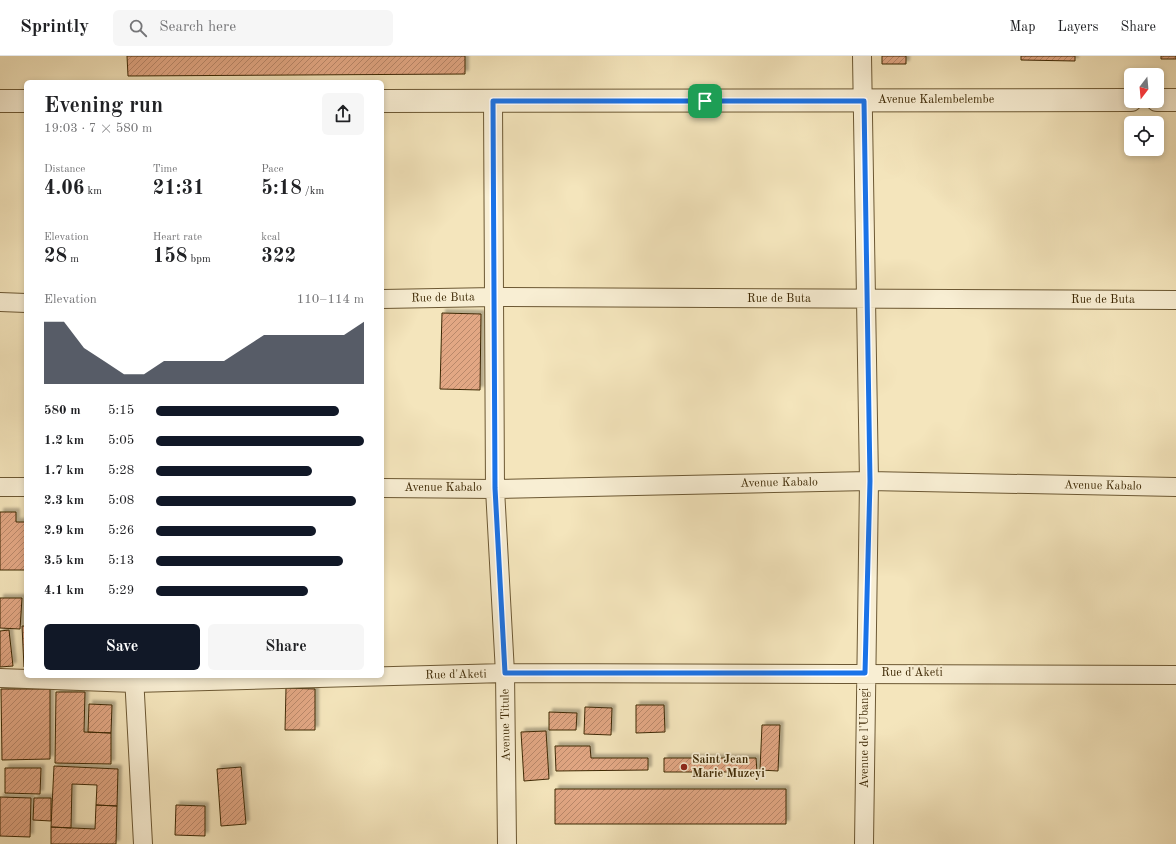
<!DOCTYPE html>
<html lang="en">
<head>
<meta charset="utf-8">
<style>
  :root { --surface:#fff; --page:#f6f6f6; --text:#202124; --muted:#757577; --line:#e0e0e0; --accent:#111827 }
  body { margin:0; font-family:"Old Standard TT",serif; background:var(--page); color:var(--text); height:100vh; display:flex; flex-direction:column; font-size:15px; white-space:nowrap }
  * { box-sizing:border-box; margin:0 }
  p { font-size:13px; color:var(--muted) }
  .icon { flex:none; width:22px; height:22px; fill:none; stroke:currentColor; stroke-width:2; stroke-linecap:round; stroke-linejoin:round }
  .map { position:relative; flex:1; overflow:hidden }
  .side { position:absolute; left:24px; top:24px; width:360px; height:598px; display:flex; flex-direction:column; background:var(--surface); border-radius:6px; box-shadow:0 2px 6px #0003 }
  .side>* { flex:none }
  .needle { width:26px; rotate:196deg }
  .tools { position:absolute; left:1124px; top:12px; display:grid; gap:8px }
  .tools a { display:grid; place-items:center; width:40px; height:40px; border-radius:6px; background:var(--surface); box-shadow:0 2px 6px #0003; font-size:20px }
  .pin { position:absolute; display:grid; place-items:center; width:34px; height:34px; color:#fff; margin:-17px; border-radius:8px; box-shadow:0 2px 6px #0006 }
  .round { display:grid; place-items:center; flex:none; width:42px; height:42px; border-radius:6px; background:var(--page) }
  .head { display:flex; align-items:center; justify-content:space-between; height:68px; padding:0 20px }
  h1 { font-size:22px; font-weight:700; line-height:30px }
  .figures { display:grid; grid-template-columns:repeat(3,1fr); gap:6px; height:68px; padding:4px 20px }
  .figures div { display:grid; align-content:center }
  .figures b { font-size:20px; font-weight:700 }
  .figures small { font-size:11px; font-weight:400 }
  .figures p { font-size:11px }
  .chart { height:112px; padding:8px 20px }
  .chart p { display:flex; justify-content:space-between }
  .chart svg { width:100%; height:72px; margin-top:4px; fill:var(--accent); opacity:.7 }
  .cta { display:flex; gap:8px; margin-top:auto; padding:8px 20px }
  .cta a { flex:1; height:46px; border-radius:6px; background:var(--accent); color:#fff; font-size:16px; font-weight:700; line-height:46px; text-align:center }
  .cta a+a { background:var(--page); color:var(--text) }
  ul { padding:0 20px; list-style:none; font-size:13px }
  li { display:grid; grid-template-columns:64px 48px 1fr; align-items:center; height:30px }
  li i { height:10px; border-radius:5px; background:var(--accent) }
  header { display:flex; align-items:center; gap:24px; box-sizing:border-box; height:56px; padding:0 20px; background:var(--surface); border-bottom:1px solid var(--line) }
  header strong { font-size:19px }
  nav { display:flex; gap:22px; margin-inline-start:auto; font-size:14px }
  .search { width:280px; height:36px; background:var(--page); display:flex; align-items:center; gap:10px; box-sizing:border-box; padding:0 14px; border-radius:6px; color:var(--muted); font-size:15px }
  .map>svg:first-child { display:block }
  .building { fill:url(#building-hatch); stroke:#3e2905; filter:url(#shadow) }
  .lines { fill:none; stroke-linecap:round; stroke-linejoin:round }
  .minor-casing { stroke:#6c5833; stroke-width:20 }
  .tertiary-casing { stroke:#6c5833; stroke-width:24 }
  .minor { stroke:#f8eed3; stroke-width:18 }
  .tertiary { stroke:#f8eed3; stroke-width:22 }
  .route-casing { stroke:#fff; stroke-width:8 }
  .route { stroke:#1a73e8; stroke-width:5 }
  .poi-dot { fill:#8f2418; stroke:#f8eed3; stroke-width:1.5 }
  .labels { text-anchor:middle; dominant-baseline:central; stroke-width:3.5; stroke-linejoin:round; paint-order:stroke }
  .street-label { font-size:12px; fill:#3e2905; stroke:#f8eed3 }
  .poi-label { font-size:12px; font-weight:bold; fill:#3e2905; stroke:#f8eed3; text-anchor:start }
</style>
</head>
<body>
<header>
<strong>Sprintly</strong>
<div class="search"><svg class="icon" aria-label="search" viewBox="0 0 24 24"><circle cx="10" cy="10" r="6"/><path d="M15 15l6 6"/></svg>Search here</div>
<nav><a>Map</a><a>Layers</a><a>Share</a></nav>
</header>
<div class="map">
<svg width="1176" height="788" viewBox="0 0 1176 788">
  <defs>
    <pattern id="building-hatch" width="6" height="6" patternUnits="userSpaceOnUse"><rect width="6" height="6" fill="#e2a784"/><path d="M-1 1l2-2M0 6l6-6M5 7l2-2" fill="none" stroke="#b9886a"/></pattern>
    <filter id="shadow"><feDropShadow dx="3.5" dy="-3.5" stdDeviation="1" flood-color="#0004"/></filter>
  </defs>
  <rect width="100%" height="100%" fill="#f4e5bc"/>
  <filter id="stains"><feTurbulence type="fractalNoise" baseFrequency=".005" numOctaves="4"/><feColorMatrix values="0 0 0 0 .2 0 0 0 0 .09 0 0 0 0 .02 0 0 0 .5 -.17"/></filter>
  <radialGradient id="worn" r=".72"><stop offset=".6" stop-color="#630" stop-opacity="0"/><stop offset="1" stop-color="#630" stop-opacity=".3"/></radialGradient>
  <!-- building -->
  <path class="building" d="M127 0H465V18L128 20Z
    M882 0H906V8H882Z
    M1021 0H1075V5L1021 4Z
    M1161 0H1176V3H1161Z
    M442 257 481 258 480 334 440 333Z
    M0 456H16V466H26V514H0Z
    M0 542H22L20 573 0 572Z
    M22 570H26V611H24Z
    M9 574 13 610 0 611V575Z
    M286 632 315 633V674H285Z
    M1 633H50V703L2 704Z
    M56 636H85L84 676 111 677V708L55 707Z
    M89 648 112 649 111 677 88 676Z
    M636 649H664L665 676 636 677Z
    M585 651 612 652 611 679 584 678Z
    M549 656 577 657 576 674H549Z
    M762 669H780L778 715 760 714Z
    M546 675 549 723 524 725 521 676Z
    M555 690H590L591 702H648V714L556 715Z
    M664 702H756L757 716H664Z
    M54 710 118 713 117 750 96 749 97 729 72 728 71 772 51 771Z
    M241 711 246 768 221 770 217 713Z
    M5 712H41L40 738 5 737Z
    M555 733H786V768H555Z
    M0 741 31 742 30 781 0 780Z
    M34 742H51V765L33 764Z
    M96 749 117 750 116 788H51V771L95 773Z
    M176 749 205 750V780L175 779Z"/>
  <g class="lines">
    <defs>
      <path id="minor" d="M862 0 869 425 864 788
        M493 45 495 433 505 617 507 788
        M382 243 494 241 1176 244
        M0 246 26 247
        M0 431H26
        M382 432 495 433 869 425 1176 431
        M134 620 143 788
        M0 622 134 627 505 617 1176 619"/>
      <path id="tertiary" d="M1157 44H1176
        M0 45H26
        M382 45 1131 44"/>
    </defs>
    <!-- minor casing -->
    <use href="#minor" class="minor-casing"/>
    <!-- tertiary casing -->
    <use href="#tertiary" class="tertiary-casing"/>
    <!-- minor -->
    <use href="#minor" class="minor"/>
    <!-- tertiary -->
    <use href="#tertiary" class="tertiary"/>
  </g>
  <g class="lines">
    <defs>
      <path id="route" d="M493 45H864L870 425 865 617H505L495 432Z"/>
    </defs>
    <!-- route casing -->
    <use href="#route" class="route-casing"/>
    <!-- route -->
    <use href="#route" class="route"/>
  </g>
  <!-- markers -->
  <circle class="poi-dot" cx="684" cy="711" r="4"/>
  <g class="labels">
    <!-- street labels -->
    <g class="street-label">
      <text x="936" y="44">Avenue Kalembelembe</text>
      <text transform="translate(443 242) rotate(-1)">Rue de Buta</text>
      <text x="779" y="243">Rue de Buta</text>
      <text x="1103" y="244">Rue de Buta</text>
      <text transform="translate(779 427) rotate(-1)">Avenue Kabalo</text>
      <text transform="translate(1103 430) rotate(1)">Avenue Kabalo</text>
      <text x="443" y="432">Avenue Kabalo</text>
      <text x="912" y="617">Rue d'Aketi</text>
      <text transform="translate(456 619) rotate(-1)">Rue d'Aketi</text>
      <text transform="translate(506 669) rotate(-91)">Avenue Titule</text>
      <text transform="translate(865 682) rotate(-90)">Avenue de l'Ubangi</text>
    </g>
    <!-- poi labels -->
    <g class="poi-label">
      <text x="692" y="704">Saint Jean<tspan x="692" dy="14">Marie Muzeyi</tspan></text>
    </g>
  </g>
  <rect width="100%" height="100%" filter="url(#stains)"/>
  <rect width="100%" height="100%" fill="url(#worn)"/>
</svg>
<div class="tools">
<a><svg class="needle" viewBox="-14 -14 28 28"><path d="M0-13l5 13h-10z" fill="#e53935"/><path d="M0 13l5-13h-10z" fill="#757577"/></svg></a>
<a><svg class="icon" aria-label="locate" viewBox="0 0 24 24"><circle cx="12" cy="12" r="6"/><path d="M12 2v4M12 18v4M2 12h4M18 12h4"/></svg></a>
</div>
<div class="pin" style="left:705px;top:45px;background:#1e9e55"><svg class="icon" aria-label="arrive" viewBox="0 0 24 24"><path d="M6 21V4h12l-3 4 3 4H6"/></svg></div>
<section class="side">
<div class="head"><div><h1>Evening run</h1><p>19:03 · 7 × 580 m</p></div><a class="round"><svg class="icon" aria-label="share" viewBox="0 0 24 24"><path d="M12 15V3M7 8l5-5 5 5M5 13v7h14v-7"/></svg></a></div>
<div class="figures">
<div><p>Distance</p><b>4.06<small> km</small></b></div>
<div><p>Time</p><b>21:31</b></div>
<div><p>Pace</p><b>5:18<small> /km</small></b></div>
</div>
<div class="figures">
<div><p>Elevation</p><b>28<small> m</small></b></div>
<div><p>Heart rate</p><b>158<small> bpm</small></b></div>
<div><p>kcal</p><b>322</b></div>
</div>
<div class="chart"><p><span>Elevation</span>110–114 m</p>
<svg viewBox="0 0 160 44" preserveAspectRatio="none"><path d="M0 44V6L10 6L20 22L30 30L40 38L50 38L60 30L70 30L80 30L90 30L100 22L110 14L120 14L130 14L140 14L150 14L160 6V44z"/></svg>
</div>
<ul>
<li><b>580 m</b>5:15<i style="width:88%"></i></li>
<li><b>1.2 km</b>5:05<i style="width:100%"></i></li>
<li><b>1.7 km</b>5:28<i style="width:75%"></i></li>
<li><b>2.3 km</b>5:08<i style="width:96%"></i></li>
<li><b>2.9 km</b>5:26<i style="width:77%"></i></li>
<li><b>3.5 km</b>5:13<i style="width:90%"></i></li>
<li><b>4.1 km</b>5:29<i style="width:73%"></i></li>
</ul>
<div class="cta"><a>Save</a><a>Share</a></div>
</section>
</div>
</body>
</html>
